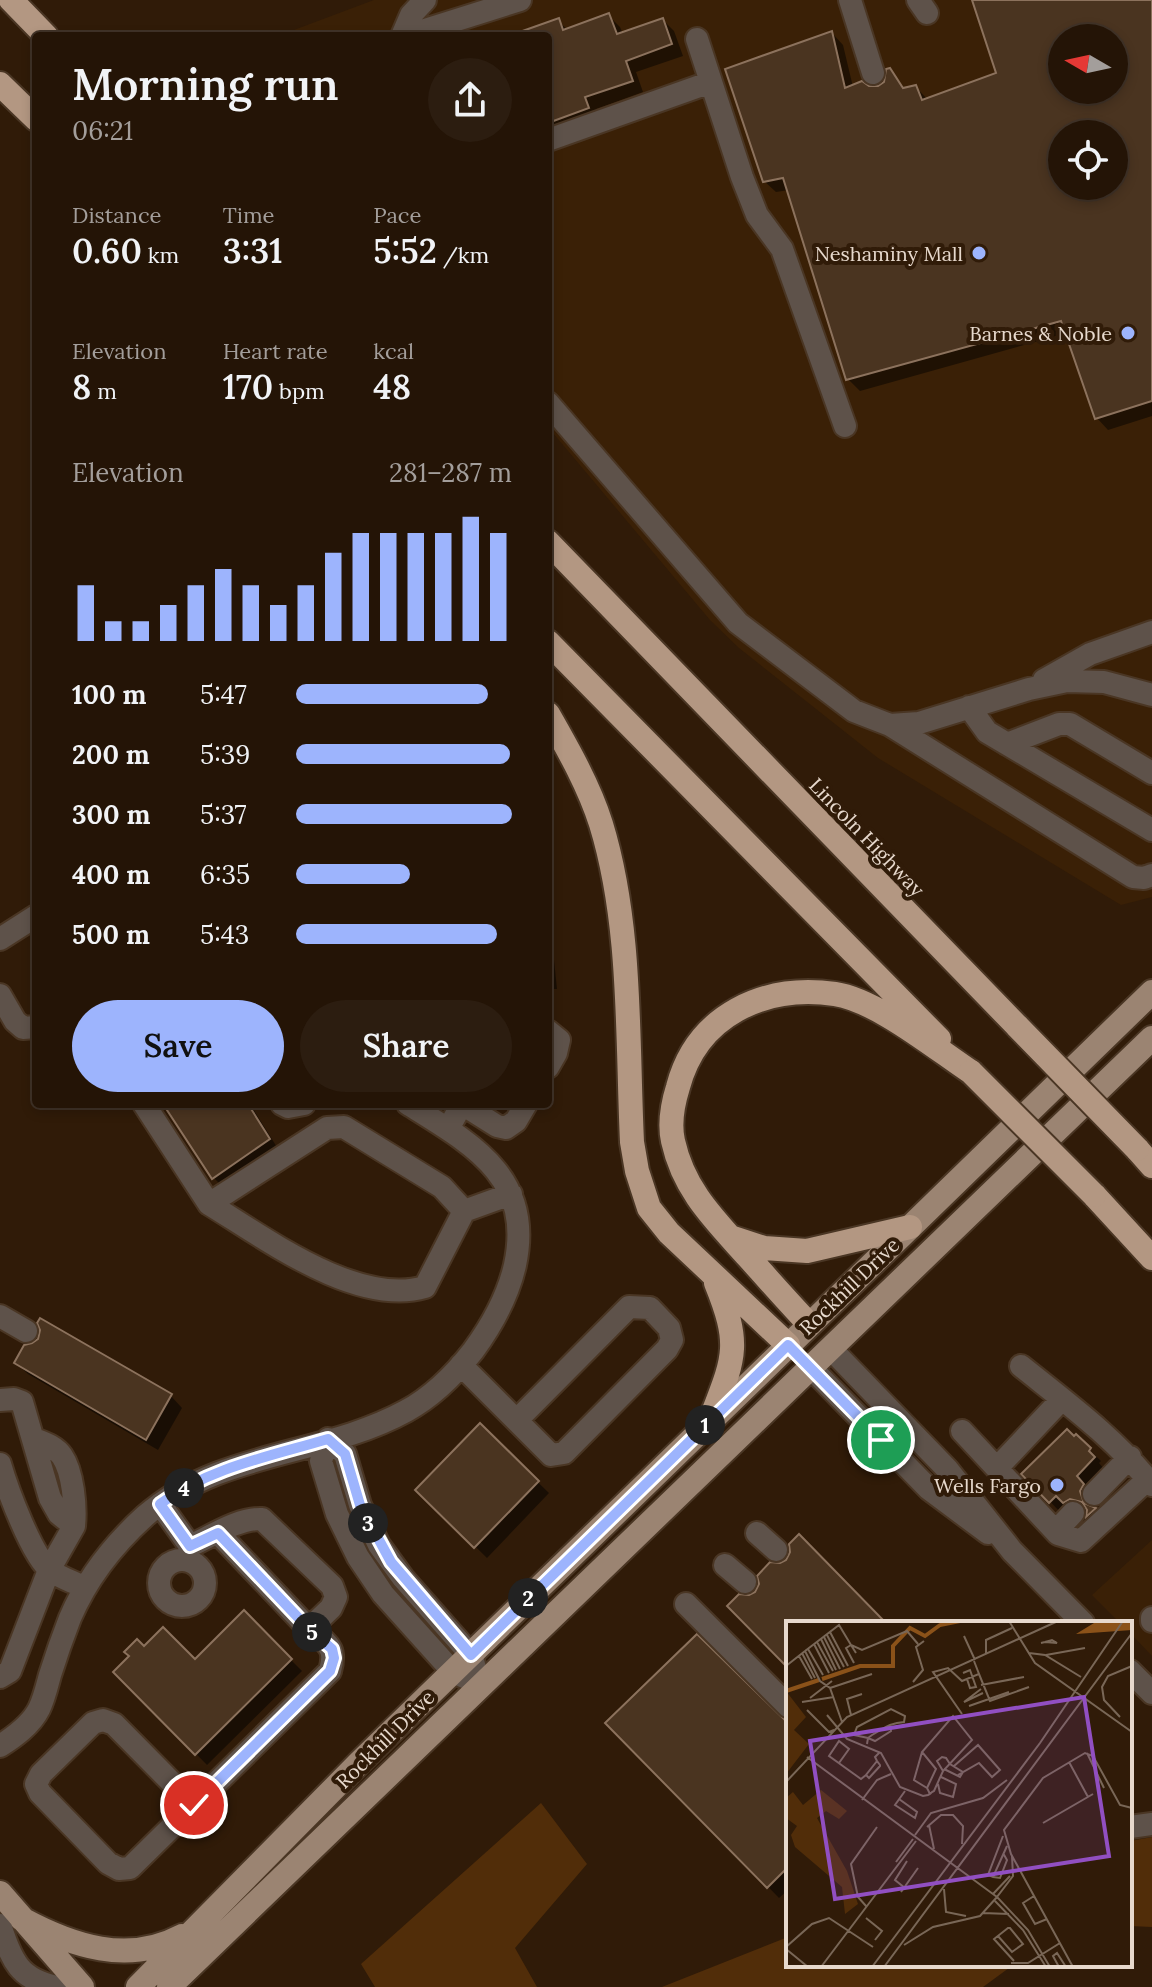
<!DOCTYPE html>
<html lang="en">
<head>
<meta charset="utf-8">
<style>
  :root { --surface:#241406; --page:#2c1d10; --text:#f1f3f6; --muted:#a39e9b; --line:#413328; --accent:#9db4fd }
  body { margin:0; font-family:Lora,serif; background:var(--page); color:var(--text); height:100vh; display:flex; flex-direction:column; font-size:30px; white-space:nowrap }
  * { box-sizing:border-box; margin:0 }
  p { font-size:26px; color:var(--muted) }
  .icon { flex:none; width:44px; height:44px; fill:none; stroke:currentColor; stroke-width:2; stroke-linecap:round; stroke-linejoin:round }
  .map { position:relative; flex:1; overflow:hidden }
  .sheet { position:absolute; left:32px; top:32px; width:520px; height:1076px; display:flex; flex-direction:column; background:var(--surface); border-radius:8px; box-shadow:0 4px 12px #0003,0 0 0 2px var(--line) }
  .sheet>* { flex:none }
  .needle { width:52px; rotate:279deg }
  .tools { position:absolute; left:1048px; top:24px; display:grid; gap:16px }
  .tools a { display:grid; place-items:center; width:80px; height:80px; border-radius:50%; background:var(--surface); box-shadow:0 4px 12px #0003,0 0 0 2px var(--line); font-size:40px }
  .pin { position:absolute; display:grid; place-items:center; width:68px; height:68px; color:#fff; margin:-34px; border:4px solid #fff; border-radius:50%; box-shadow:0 2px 8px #0007 }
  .km { position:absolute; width:40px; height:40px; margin:-20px; border-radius:50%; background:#222; color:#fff; font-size:22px; line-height:40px; text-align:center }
  .round { display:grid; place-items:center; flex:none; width:84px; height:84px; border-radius:42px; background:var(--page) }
  .headline { display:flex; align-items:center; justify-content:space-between; height:136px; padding:0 40px }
  h1 { font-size:44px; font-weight:600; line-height:60px }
  .figures { display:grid; grid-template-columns:repeat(3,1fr); gap:12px; height:136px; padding:8px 40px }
  .figures div { display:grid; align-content:center }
  .figures b { font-size:34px; font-weight:600 }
  .figures small { font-size:22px; font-weight:400 }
  .figures p { font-size:22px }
  .chart { height:224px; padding:16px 40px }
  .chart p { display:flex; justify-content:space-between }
  .chart svg { width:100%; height:144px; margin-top:8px; stroke:var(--accent); stroke-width:6 }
  .button { display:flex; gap:16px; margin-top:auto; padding:16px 40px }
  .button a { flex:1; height:92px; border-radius:48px; background:var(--accent); color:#111; font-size:32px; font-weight:600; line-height:92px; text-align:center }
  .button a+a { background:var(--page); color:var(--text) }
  ul { padding:0 40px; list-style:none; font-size:26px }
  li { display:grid; grid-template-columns:128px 96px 1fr; align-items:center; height:60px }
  li i { height:20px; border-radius:10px; background:var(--accent) }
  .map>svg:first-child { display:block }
  .built { fill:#3a2006; fill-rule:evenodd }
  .green { fill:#512d09 }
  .shadow { fill:#0007; fill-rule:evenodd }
  .building { fill:#4a3420; stroke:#8c725d; stroke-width:2; fill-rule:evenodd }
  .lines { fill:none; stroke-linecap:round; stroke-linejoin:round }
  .minor-casing { stroke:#4a3624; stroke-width:26 }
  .major-casing { stroke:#4a3624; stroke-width:28 }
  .highway-casing { stroke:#4a3624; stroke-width:28 }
  .minor { stroke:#5e524a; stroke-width:22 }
  .major { stroke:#9b8472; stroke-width:24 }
  .highway { stroke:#b39782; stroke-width:24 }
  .highway-bridge-casing { stroke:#4a3624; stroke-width:28; stroke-linecap:butt }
  .highway-bridge { stroke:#b39782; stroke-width:24 }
  .route-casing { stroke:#fff; stroke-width:16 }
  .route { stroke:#9db4fd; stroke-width:10 }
  .poi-dot { fill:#9db4fd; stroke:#301b08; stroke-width:3 }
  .labels { text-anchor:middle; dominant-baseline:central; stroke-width:8; stroke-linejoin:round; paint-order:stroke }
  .poi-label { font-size:20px; fill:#e7d9cd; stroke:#301b08; text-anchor:end }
  .street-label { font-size:20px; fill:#e7d9cd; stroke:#301b08 }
  .inset-river { fill:none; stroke:#8b5219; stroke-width:4 }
  .inset-road { fill:none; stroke:#796757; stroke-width:2 }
  .view { fill:#914fc2; fill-opacity:0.15; stroke:#914fc2; stroke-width:4 }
  .inset-edge { fill:none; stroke:#e7d9cd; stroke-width:4 }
</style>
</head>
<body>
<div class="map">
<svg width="1152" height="1987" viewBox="0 0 1152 1987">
  <rect width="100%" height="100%" fill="#301b08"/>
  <!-- built -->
  <path class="built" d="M374 0H1152V897L1121 905 878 758 739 648 710 620 548 427V36H278ZM1062 38H1114V90H1062ZM1062 134H1114V186H1062Z
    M1152 1540V1656L1130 1633V1623H1120L1092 1595Z"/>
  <!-- green -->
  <path class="green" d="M541 1803 587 1864 515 1948 537 1987H375L361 1964Z
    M1152 1837V1927L1130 1926V1841Z
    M788 1937V1965H1013L983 1987H662Z"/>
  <!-- shadow -->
  <path class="shadow" d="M974 0H1152V416L1108 430 1097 418 1067 333 860 391 848 379 789 190 776 192 764 181 832 33 843 45 853 87 879 88 886 83 890 70 906 90 916 87 928 100 999 74ZM1062 38H1114V90H1062ZM1062 134H1114V186H1062Z
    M609 16 620 27 623 34 663 20 674 31 683 56 636 72 643 92 596 109 600 120 548 138V36H515L558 21 568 30Z
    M548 918 550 921 557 989H548Z
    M165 1104H250L280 1152 225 1189 214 1178Z
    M16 1363 171 1396 182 1408 158 1450 28 1374Z
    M480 1426 549 1493 487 1558 418 1490Z
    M1076 1437 1101 1461 1099 1463 1105 1470 1091 1504 1092 1508 1106 1520 1099 1527 1088 1516V1512L1061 1513 1024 1474Z
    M244 1613 302 1671 207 1765 116 1672 144 1648 195 1662Z
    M608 1723 788 1728V1890L779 1898Z"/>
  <!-- building -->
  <path class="building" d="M972 0H1152V401L1095 419 1061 321 846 380 783 178 763 182 725 69 832 31 845 88 862 81 869 86H878L884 82 886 69 890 68 903 88 916 85 922 100 996 73ZM1062 38H1114V90H1062ZM1062 134H1114V186H1062Z
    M609 13 617 34 663 18 672 44 626 61 633 81 585 97 589 108 548 123V36L514 34 559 18 563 30Z
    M163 1104H248L270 1139 212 1179Z
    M40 1318 172 1394 146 1440 14 1363 24 1345 32 1343 38 1339 40 1330 37 1323Z
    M480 1423 539 1481 474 1548 415 1490Z
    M1067 1429 1074 1436 1076 1434 1091 1448 1089 1451 1095 1457 1077 1476 1084 1484 1080 1491 1084 1503 1096 1508 1086 1517 1087 1510 1082 1502 1070 1499 1063 1503 1056 1496 1049 1503 1021 1474Z
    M799 1534 886 1623H788V1668L727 1606 739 1594 749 1595 755 1592 759 1584 757 1576 770 1562 780 1563 786 1560 790 1552 789 1544Z
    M244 1610 292 1659 195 1755 113 1672 129 1656 124 1652 137 1639 144 1646 163 1627 195 1659Z
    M697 1634 788 1723V1867L767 1888 605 1723Z"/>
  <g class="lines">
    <defs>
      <path id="minor" d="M850 0 873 73
        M918 0 927 13
        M402 36 411 15 425 0
        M406 36 520 0
        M697 39 742 177 757 215 782 249 845 426
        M548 140 711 82
        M548 403 738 623 854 711 890 725 919 723 1029 689 1067 681 1104 682 1152 695
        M1044 680 1090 654 1152 632
        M969 707 987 732 1152 830
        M890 725 1133 877 1144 878 1152 875
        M1007 744 1059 724H1070L1152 773
        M0 939 36 916
        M0 995 15 1021 23 1028 36 1027
        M548 1031 559 1040 556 1053 548 1067
        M144 1104 209 1204 327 1128 344 1127 442 1187 464 1211 511 1194
        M282 1104 288 1107 304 1104
        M448 1129 462 1104 497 1126 506 1128 516 1121 526 1104
        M209 1204C265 1238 357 1307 425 1287L464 1211
        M0 1316 26 1331
        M831 1349 948 1470 1012 1551 1083 1623
        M461 1365 551 1455 564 1453 667 1349 672 1340 669 1328 650 1308 629 1307 517 1420
        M1021 1366C1067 1403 1115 1438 1152 1485
        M811 1368 929 1489 988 1533
        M0 1400 14 1399 22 1402 50 1498 59 1514 74 1526 49 1570 10 1671 0 1677
        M962 1431 1058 1534 1081 1541 1148 1479
        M34 1439C44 1443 55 1446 62 1456 73 1472 76 1507 74 1526
        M328 1439 345 1454 360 1505 379 1545 403 1578 471 1655 480 1684 453 1672 383 1594 358 1557 337 1514 321 1461Z
        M0 1464C7 1488 32 1557 51 1571 61 1578 74 1582 85 1588
        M998 1467 1062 1399
        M1094 1494 1130 1457
        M160 1504 190 1546C212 1536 238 1518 262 1519L332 1586 336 1597 331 1608 309 1629 218 1533
        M1056 1531 1073 1513
        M757 1533 776 1550
        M159 1583a23 23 0 1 1 46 0a23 23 0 1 1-46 0Z
        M725 1565 745 1582
        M686 1604 788 1706
        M1152 1618V1621
        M1130 1671 1152 1693
        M0 1746C14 1737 31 1725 39 1709 44 1699 47 1686 50 1675 56 1656 63 1636 70 1618 87 1578 113 1545 145 1516 220 1450 322 1457 406 1411 432 1397 455 1374 473 1351 492 1325 508 1296 515 1265 534 1177 472 1144 408 1104
        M194 1805 114 1724 103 1720 93 1723 41 1774 36 1784 40 1793 108 1863 119 1869 130 1868 330 1671C337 1646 327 1644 309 1629
        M1130 1827 1152 1824
        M0 1925C12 1960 18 1979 57 1987"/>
      <path id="major" d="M0 1893 82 1987
        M22 1919C72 1946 128 1965 182 1936
        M138 1987 359 1763 1152 992
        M169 1987 1152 1038"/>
      <path id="highway" d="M11 0 46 36
        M0 84 36 119
        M548 542 1018 1027
        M548 642 939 1039
        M548 714C568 749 589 786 601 824 632 925 627 1038 632 1142L637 1171 649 1208 669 1233 788 1345
        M1137 1149 1152 1166
        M1094 1195 1152 1258
        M733 1238 764 1248 807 1251 910 1227
        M809 1324C788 1302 768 1279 748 1257 715 1220 684 1191 673 1141 669 1123 673 1103 678 1087 697 1015 764 984 835 994 876 1000 935 1048 971 1072
        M710 1421C734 1358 742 1347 716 1283"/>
    </defs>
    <!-- minor casing -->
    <use href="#minor" class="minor-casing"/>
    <!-- major casing -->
    <use href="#major" class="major-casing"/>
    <!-- highway casing -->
    <use href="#highway" class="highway-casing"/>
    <!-- minor -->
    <use href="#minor" class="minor"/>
    <!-- major -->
    <use href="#major" class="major"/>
    <!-- highway -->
    <use href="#highway" class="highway"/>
    <defs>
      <path id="highway-bridge" d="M1018 1027 1137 1149
        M971 1072 1094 1195"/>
    </defs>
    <!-- highway-bridge casing -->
    <use href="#highway-bridge" class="highway-bridge-casing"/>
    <!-- highway-bridge -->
    <use href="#highway-bridge" class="highway-bridge"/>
  </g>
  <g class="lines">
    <defs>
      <path id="route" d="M194 1805 330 1671 334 1658 332 1649 309 1629 218 1533 190 1546 160 1504C208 1468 271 1456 328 1439L345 1454 360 1505 391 1562 471 1655 788 1345 881 1440"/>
    </defs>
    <!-- route casing -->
    <use href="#route" class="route-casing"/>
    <!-- route -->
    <use href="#route" class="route"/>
  </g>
  <!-- markers -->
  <g class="poi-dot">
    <circle cx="979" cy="253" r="8"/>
    <circle cx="1128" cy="333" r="8"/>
    <circle cx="1057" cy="1485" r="8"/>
  </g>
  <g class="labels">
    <!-- poi labels -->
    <g class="poi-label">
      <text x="963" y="253">Neshaminy Mall</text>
      <text x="1112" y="333">Barnes &amp; Noble</text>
      <text x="1041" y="1485">Wells Fargo</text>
    </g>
    <!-- street labels -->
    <g class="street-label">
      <text transform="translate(867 837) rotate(46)">Lincoln Highway</text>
      <text transform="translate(849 1286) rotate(-44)">Rockhill Drive</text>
      <text transform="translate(385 1739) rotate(-45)">Rockhill Drive</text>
    </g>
  </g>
  <!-- overview -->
  <g transform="translate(786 1621)">
    <rect width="346" height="346" fill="#301b08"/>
    <path d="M0 70 20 96 8 109 23 123 0 153ZM35 169 61 190 53 198 40 190 31 197 61 250 72 283 59 293 56 266 9 226 5 214 11 205 0 197V177L7 171 17 184Z" fill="#512d09"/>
    <path d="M303 0H346V9L290 13 308 2Z" fill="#8b5219"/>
    <path class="inset-river" d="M36 58 74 45H107V25L124 7 139 15 154 4 174 0M0 70 33 59"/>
    <path class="inset-road" d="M223 0 249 42 346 111M44 11 62 45M41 14 58 46M178 15 189 39M38 16 54 48M35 18 50 49M31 21 47 50M255 22 259 21 266 19 271 22 259 21M28 23 43 52M22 28 37 54M19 30 53 4 65 24 76 29 121 10 132 23M16 32 29 57M200 32V19L226 7M243 32 259 34 295 56M260 34 299 27M13 35 26 58M68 42 60 27 65 24 70 32M0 45 19 30 34 60 44 67 56 101M177 52 184 49 190 66 184 67 181 58M193 53 204 80 243 66M127 61 137 49 130 26 138 20M195 64 238 56M44 67 86 53M195 68 178 81 197 72M24 77 46 60M16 81 48 76M183 85 223 71M21 89 43 111 48 109M176 93 147 51 162 47 176 60 193 53 188 40M41 94 61 118 95 132 114 166 137 175 142 174 144 173 146 171 148 170 157 150 186 119 167 95 136 131 150 148 141 167 144 173M65 94 61 78 76 73M334 96 318 79 316 66 322 55 346 45M81 123 82 117 86 114 100 106 104 104 111 102 118 101 119 95 105 88 71 106 68 114 82 117 89 120 105 110 104 104M136 131 128 159 141 167M301 132 318 167M21 136 211 276M91 140 80 154 83 157 94 145V144L91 140 89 136 94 131M283 141 302 176M53 142 63 128 53 120 43 135 75 158 80 154M158 148 174 156 177 151 172 154M157 150 151 140 156 136 160 137 164 143 177 151 193 142 206 156 214 149 192 124 168 145M0 161 61 96 272 0M152 163 154 172 167 176 170 163 155 156M113 178 131 191 129 197 109 184 119 170M76 179 91 159 105 153M257 202 307 173M143 204 148 228M141 206 155 194H167L177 205 176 223M129 214 145 192 197 177 221 159M217 215 202 254 207 256 221 225M226 235 227 255 211 276 242 309 264 346M110 241 127 218M207 256 214 257 221 239 217 232M119 267 109 259 121 240M158 268 160 291 180 295M115 271 132 247M207 273 224 255M248 275 237 282 249 303 261 298M209 280 237 309 260 346M80 285 72 276 65 243 91 206M197 292 223 293M80 297 96 310 89 319M212 315 226 331 237 323 224 307H222L208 318 228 340M118 324 147 306 194 295 211 276M0 326 26 303 43 297 87 326M0 328 22 346M225 342H242L274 322M35 346 130 220M86 346 254 122 337 0M98 346 346 12M273 346 267 335 271 332 280 346M287 346 225 233 218 209 257 157 299 132 307 135 334 184 346 187"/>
    <path class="view" d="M298 76 323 235 49 278 24 120Z"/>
    <rect width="346" height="346" class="inset-edge"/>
  </g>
</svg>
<div class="tools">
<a><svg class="needle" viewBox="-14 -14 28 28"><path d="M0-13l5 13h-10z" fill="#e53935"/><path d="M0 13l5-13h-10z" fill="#a39e9b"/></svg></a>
<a><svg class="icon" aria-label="locate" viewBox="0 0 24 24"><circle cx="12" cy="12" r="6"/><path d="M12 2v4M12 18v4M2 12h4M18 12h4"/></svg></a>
</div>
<div class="pin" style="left:881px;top:1440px;background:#1e9e55"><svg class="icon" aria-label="arrive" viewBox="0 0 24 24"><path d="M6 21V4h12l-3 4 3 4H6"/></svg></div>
<div class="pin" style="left:194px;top:1805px;background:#d93025"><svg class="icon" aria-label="check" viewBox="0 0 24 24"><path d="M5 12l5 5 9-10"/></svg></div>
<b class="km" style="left:705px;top:1425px">1</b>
<b class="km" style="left:528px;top:1598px">2</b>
<b class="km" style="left:368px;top:1523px">3</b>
<b class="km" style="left:184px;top:1488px">4</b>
<b class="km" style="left:312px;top:1632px">5</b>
<section class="sheet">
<div class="headline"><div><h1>Morning run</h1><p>06:21</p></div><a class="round"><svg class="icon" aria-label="share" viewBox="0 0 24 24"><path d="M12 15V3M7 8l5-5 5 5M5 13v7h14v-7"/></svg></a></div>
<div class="figures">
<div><p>Distance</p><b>0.60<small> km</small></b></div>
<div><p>Time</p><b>3:31</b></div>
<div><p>Pace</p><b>5:52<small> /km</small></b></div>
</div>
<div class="figures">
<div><p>Elevation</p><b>8<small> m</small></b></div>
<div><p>Heart rate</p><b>170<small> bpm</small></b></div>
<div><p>kcal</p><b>48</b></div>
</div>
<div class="chart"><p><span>Elevation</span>281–287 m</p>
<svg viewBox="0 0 160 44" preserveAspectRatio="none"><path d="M5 44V27M15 44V38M25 44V38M35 44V33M45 44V27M55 44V22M65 44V27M75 44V33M85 44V27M95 44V17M105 44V11M115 44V11M125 44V11M135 44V11M145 44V6M155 44V11"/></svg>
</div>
<ul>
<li><b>100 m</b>5:47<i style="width:89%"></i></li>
<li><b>200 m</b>5:39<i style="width:99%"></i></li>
<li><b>300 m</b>5:37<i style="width:100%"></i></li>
<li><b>400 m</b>6:35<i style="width:53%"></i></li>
<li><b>500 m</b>5:43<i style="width:93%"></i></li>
</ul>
<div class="button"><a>Save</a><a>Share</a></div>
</section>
</div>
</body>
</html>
